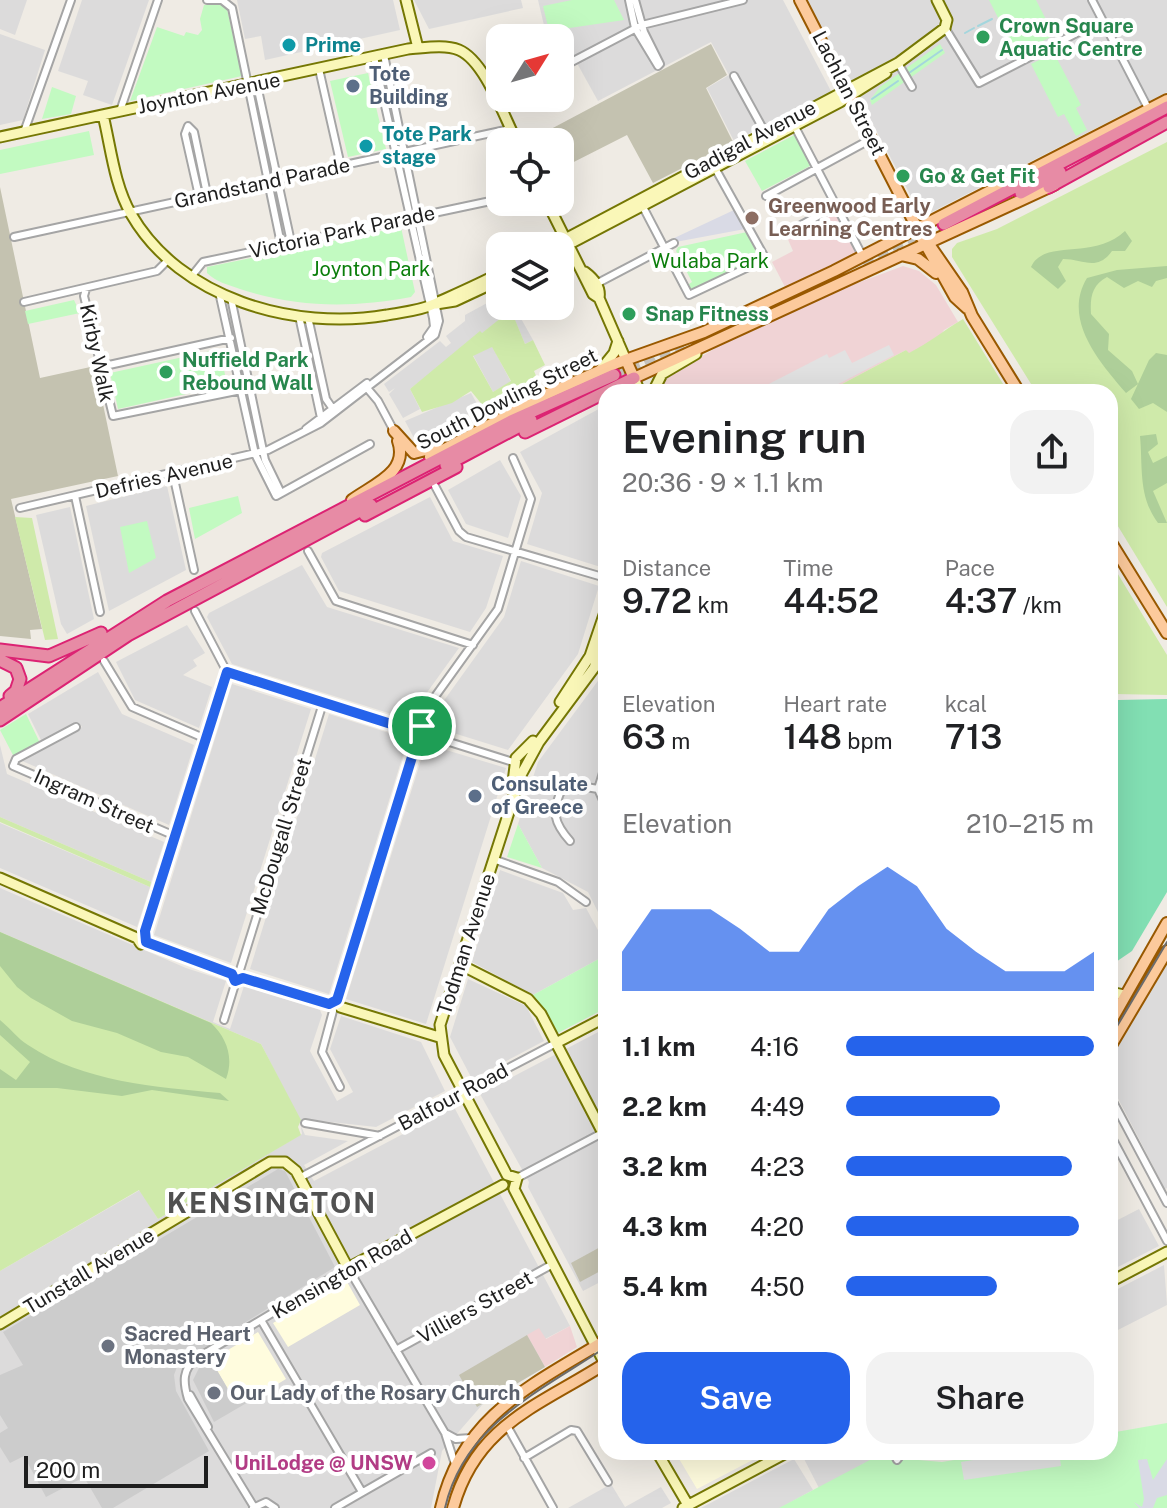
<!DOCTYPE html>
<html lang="en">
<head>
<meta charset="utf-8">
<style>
  :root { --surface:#fff; --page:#f2f2f2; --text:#202124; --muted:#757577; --accent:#2563eb }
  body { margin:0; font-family:"Public Sans",sans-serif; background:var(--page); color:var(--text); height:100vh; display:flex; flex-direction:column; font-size:30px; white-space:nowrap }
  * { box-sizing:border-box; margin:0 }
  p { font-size:26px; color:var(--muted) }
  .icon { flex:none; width:44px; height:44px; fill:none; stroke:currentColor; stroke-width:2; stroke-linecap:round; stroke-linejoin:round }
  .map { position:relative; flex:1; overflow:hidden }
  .panel { position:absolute; left:598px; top:384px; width:520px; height:1076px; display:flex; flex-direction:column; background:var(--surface); border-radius:24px; box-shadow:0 8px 32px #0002 }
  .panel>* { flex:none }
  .needle { width:52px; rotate:53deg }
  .buttons { position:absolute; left:486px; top:24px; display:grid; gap:16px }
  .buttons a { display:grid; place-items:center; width:88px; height:88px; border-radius:16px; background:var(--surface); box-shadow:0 8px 32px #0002; font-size:40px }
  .scale { position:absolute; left:24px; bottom:20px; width:184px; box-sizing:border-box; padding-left:8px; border:4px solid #1e1e1e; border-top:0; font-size:22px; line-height:28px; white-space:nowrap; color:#1e1e1e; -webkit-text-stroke:6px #fff; paint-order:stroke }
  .pin { position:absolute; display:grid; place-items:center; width:68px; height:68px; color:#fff; margin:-34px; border:4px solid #fff; border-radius:50%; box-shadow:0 2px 8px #0007 }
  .round { display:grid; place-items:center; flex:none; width:84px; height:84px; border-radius:24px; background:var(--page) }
  .head { display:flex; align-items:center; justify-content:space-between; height:136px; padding:0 24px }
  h1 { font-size:44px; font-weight:600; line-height:60px }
  .figures { display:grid; grid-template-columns:repeat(3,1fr); gap:12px; height:136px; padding:8px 24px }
  .figures div { display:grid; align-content:center }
  .figures b { font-size:34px; font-weight:600 }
  .figures small { font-size:22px; font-weight:400 }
  .figures p { font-size:22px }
  .chart { height:224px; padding:16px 24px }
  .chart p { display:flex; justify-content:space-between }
  .chart svg { width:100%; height:144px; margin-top:8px; fill:var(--accent); opacity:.7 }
  .button { display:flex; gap:16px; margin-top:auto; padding:16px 24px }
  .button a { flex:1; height:92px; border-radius:24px; background:var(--accent); color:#fff; font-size:32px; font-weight:600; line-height:92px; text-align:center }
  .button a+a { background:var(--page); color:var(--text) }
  ul { padding:0 24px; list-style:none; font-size:26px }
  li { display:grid; grid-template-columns:128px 96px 1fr; align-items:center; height:60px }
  li i { height:20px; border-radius:10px; background:var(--accent) }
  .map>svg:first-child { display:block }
  .residential { fill:#dcdbdb }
  .commercial { fill:#f0d3d5 }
  .education { fill:#fffcde }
  .religious { fill:#ccc }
  .construction { fill:#c4c2b0 }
  .grass { fill:#cfeaaa; fill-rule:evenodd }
  .forest { fill:#aecf99 }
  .park { fill:#c2fac1 }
  .pitch { fill:#82dfb3 }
  .parking { fill:#e2e2e2 }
  .plaza { fill:#d9dae5 }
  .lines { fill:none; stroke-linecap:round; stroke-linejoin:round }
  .stream { stroke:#a4d6dd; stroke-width:2 }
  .highway-tunnel { stroke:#c5c2bc; stroke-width:11; stroke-dasharray:11 5.5; stroke-linecap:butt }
  .street-casing { stroke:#a5a5a5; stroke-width:10 }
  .secondary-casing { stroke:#757704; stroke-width:13 }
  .primary-casing { stroke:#995900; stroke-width:14 }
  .highway-casing { stroke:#dc2373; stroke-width:15 }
  .street { stroke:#fff; stroke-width:6 }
  .secondary { stroke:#faf7b8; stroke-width:9 }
  .primary { stroke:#fcca9c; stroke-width:10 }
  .highway { stroke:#e78ba5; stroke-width:11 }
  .tram { stroke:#6c6c6c; stroke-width:2 }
  .route-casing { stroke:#fff; stroke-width:16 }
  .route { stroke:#2563eb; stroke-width:10 }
  .leisure-dot { fill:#2e9e5b; stroke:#fff; stroke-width:3 }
  .culture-dot { fill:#0f9aa8; stroke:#fff; stroke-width:3 }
  .service-dot { fill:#5c6f8a; stroke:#fff; stroke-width:3 }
  .education-dot { fill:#8d6e63; stroke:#fff; stroke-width:3 }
  .worship-dot { fill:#6b7280; stroke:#fff; stroke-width:3 }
  .hotel-dot { fill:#d1479c; stroke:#fff; stroke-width:3 }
  .labels { text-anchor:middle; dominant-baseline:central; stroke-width:8; stroke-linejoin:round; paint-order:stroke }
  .leisure-label { font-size:20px; font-weight:bold; fill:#27864d; stroke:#fff; text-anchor:start }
  .culture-label { font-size:20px; font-weight:bold; fill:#0d838f; stroke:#fff; text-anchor:start }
  .service-label { font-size:20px; font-weight:bold; fill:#4e5e75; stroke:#fff; text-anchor:start }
  .street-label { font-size:20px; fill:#1e1e1e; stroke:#fff }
  .education-label { font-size:20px; font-weight:bold; fill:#785e54; stroke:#fff; text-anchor:start }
  .park-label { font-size:20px; fill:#0b7e0b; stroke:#fff }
  .worship-label { font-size:20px; font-weight:bold; fill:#5b616d; stroke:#fff; text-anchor:start }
  .hotel-label { font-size:20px; font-weight:bold; fill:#b23c85; stroke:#fff; text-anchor:end }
  .district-label { font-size:28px; font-weight:bold; letter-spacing:2px; fill:#515151; stroke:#fff }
</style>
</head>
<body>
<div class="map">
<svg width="1167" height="1508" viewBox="0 0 1167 1508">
  <rect width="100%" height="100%" fill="#efebe4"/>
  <!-- residential -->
  <path class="residential" d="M0 0H27L15 35 0 29Z
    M82 0H149L112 105 83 95 88 81 58 71Z
    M237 0H393L400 30 265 60 261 36 245 39Z
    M414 0H521L523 8 429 29Z
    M538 0H783L832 93 734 141 707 88 729 75 711 42 598 101 573 56 560 63V38H547Z
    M807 0H1167V92L922 217Z
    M0 34 45 50 23 120 0 125Z
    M500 296V306H514L533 340 525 344 511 311 410 389 420 409 403 418 389 394 395 388 389 392 384 384 440 341 446 347 451 343 446 336 465 321V315Z
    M492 346 511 382 493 392 473 355Z
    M471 393 480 409 414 438 405 421Z
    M606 405V563L604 568 527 544 542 493 520 452Z
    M500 460 521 496 508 538 466 524 448 490Z
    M167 486 186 570 109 611 86 506Z
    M430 497 453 541 503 556 486 608 470 632 339 591 321 557 322 553Z
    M70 507 94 619 67 634 61 624 36 515Z
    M521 561 599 586 578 654 508 750 431 726 435 713 504 617Z
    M302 565 327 607 459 648 418 705 414 721 232 664 207 617 209 613Z
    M187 625 205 653 193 660 197 666 183 675 212 687 199 728 135 700 116 662Z
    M606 670V928L588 892 542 868 518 824 538 762Z
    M98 672 122 714 194 745 169 825 20 760 82 727 79 723 42 742 28 714Z
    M232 684 311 709 231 963 154 935Z
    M329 714 408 739 329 994 250 969Z
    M426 744 506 768 426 1024 346 999Z
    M0 745 7 774 164 842 151 882 0 817Z
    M0 823 150 887 137 927 0 868Z
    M500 870 563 893 573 910 586 908 606 945V955L533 995 472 962Z
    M0 888 186 968 226 981 213 1022 230 1029 244 986 320 1010 322 1015 310 1051 337 1101 353 1092 330 1049 341 1016 421 1042 445 1091 376 1127 303 1119 301 1126 305 1135 348 1141 304 1165 314 1181 454 1107 570 1326 545 1339 528 1335 545 1367 482 1405 442 1451 431 1508H0V1271L140 1190 158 1219 302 1134 300 1120 261 1044 0 932Z
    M1167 964V1188L1165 1189 1110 1083V1060Z
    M468 979 526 1006 544 1041 472 1079 450 1037Z
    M606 1028V1279L583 1291 528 1187 529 1182 480 1094Z
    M1139 1209 1159 1246 1110 1271V1224Z
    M1164 1265 1167 1305 1110 1334V1293Z
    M807 1452H886L819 1488 802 1455Z
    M794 1459 813 1490 780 1508H701Z
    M611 1484 625 1507 661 1487 671 1503 662 1508H568Z"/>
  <!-- commercial -->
  <path class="commercial" d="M835 210 856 253 785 287 772 262 793 251 786 235Z
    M903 266 919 271 936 285 958 322 944 330 938 339 908 354 906 350 827 392H665L663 384 668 376 728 341 839 290Z
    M570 1326 577 1347 545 1367 527 1335 539 1328 546 1339Z"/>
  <!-- education -->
  <path class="education" d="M346 1280 360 1305 288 1347 273 1323Z
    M258 1332 286 1379 250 1401 243 1390 232 1396 211 1360Z
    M675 1452H768L697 1489Z"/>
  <!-- religious -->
  <path class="religious" d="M278 1169 285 1171 335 1267 178 1364 174 1375 176 1391 209 1451 113 1508H102L84 1477 46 1497 24 1456 10 1463 0 1447V1433L8 1428 0 1415V1375L23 1365 3 1332Z
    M211 1360 232 1396 243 1390 250 1401 214 1422 193 1380 199 1368Z"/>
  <!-- construction -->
  <path class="construction" d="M711 44 727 75 706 88 733 142 653 183 627 135 560 169V142H536L534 138Z
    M0 187 40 378 95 366 118 476 11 499 42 629 30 630 31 639 0 636Z
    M604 1245 606 1268 580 1282 571 1263Z
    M527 1335 545 1367 477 1407 459 1375Z"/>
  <!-- grass -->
  <path class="grass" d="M1167 142V607L1110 513V392H1036L952 257V249L957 243 997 229Z
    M511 310 525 344 533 340 545 365 534 371 537 378 484 407 471 391 452 403 422 412 410 389 480 331 482 333ZM492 347 511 381 493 392 473 356Z
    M963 319 1008 392H827L906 350 909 353C929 343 944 330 963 319Z
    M15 517 32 518 58 639 45 640Z
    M1110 561 1167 655V695L1114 694 1110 700Z
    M0 817 151 882 150 887 0 822Z
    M0 932 261 1044 301 1120 298 1127 301 1135 158 1219 139 1190 0 1271Z"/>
  <!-- forest -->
  <path class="forest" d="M1125 231 1132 241 1125 251H1112C1097 272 1083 259 1063 259L1058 267 1066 281 1058 289 1031 267C1044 238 1093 261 1125 231Z
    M1167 266V278L1156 281 1152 287 1138 281 1124 288 1107 277C1092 285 1090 297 1091 314L1109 334 1108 350 1132 371 1138 384 1126 393C1099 362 1062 319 1087 278L1117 270Z
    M1156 353 1167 355V412L1153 403 1139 409 1131 399 1149 360Z
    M1156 434 1158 444 1148 452 1153 463 1167 456V483L1153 491 1167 523H1158C1138 496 1143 468 1140 436Z
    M0 932 211 1023C227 1038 234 1058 226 1079L188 1057 161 1052 117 1033 72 1021 31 998 17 987 0 966Z
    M0 1020C10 1028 18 1039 28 1045 83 1082 156 1087 220 1093L229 1101 152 1090 122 1096 57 1088H0V1069L16 1080 30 1062 0 1035Z"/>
  <!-- park -->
  <path class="park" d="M572 0H614L624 20 549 31 543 6Z
    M989 0H1036L1054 35 1017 55Z
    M204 5H221L227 9 242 76 130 101 157 27 184 36 186 32 198 35 202 30 200 19Z
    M940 44 945 53 872 105 870 100 880 87Z
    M1054 53 1081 105 1076 108 1087 130 1076 136 1064 114 1058 117 1031 64Z
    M368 73 386 149 348 157 330 81Z
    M52 87 76 96 71 114 42 119Z
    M89 131 94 155 0 174V150Z
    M796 134 812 165 762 191 745 161Z
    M401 227 415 292 411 297C351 308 299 308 240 289 229 285 216 282 207 273V267Z
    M747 232 761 255 756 262 691 292 686 286 692 282 676 251 678 247Z
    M74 300 80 313 28 324 25 311Z
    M220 349 227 385 118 409 110 373Z
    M238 496 242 513 195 539 189 508Z
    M147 521 156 558 129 573 120 527Z
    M26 714 40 743 14 757 0 730Z
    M518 824 542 868 507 857Z
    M606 955V1008L558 1033 533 995Z
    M1167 1423V1508H779L885 1452H908L907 1459 942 1462 1002 1452H1110V1433Z"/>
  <!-- pitch -->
  <path class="pitch" d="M1167 699V892L1132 951 1110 966V715L1118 700Z"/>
  <!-- parking -->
  <path class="parking" d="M889 345 894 355 823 392H753L827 354 829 358 845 350 852 363Z
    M1021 1452H1059L1061 1466 964 1480 961 1462Z"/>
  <!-- plaza -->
  <path class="plaza" d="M734 210 745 229 670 243V240Z
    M1147 1459 1153 1480 1167 1459V1495L1157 1498 1153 1508H1139L1134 1502 1142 1507 1144 1499 1138 1460Z"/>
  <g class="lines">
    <!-- stream -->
    <path class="stream" d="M978 26 992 19
      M965 33 974 28
      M909 73 942 50
      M872 99 898 81"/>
    <!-- highway-tunnel -->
    <path class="highway-tunnel" d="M957 225 1021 193
      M862 261 944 224
      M614 375 683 344
      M531 420 618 380"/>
    <defs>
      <path id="street" d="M207 0H222L232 8 281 244
        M629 0 635 28 658 66
        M635 0 644 32 660 64 658 66
        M1092 0 1149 110
        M945 28 979 83 1102 20
        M374 57 433 318 434 327 427 337
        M898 63 912 87
        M560 68 642 25 743 0
        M319 69 341 166
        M734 76 767 136
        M257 85 291 242
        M120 111 158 0
        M794 125 863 257
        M24 132 71 0
        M199 196 185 134 188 126 194 132 207 194
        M766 196 873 138
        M643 207 689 295 757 263 763 254 715 168
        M785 234 836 206
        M14 237 510 129
        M191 277 203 262 500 199
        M596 284 674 243
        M86 289 84 296 113 416 251 388
        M219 292 255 454 276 496 370 444
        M231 298 265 460 281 493
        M24 302 157 271 169 259
        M299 316 321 418
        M308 317 326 399 333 409
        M100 367 231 338
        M367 388 378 401 394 431
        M306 429 367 383
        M173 474 194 570
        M435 486 459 531 466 537 606 578
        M75 496 100 612
        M20 508 268 450 321 423 435 335 439 321 384 55
        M308 551 336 601 473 645
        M195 611 227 672 413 730
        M104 661 132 707 206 739
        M413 733a7 7 0 1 1 14 0a7 7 0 1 1-14 0Z
        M422 726 434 698 498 609 531 499 513 458
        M76 727 16 759 13 766 175 836
        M427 735 513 762
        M606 763 598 789 606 807
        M570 841C554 823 551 812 562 789L574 785 598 789
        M493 859 558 882 586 902
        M144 935 227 672
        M240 970 323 703
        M337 1000 417 740
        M333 1011 322 1052 340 1087
        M224 1020 236 981
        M1110 1096 1167 1203
        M305 1123 380 1136
        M1110 1134 1167 1241
        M301 1177 556 1043
        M517 1178 606 1131
        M261 1320 362 1492
        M396 1350 553 1264
        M190 1395 208 1427
        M506 1424 553 1508
        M445 1433 456 1439 471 1438
        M893 1452 897 1460 903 1452
        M524 1458 571 1430 577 1431 608 1482
        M254 1507 188 1399C183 1382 182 1369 197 1358L348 1268 445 1433 455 1464
        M253 1508 266 1502 275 1508
        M335 1508 431 1453"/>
      <path id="secondary" d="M406 0 418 48
        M103 115C111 148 114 184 131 214 180 299 294 331 387 315 402 312 420 311 434 304 456 294 479 284 500 273
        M0 137 408 49C424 48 444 44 459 50 485 61 504 117 517 142
        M547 202 593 294 599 298
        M552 246 898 63 945 28 947 20 937 0
        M560 249 840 102 886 73
        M585 272C593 278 601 287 599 298L626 360
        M436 304 455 301 500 280
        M601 369 614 353 618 341
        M634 378 640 392
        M653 392 662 374 696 354
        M560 702 590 656 606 609
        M516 758 533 741
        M512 790 516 758
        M0 878 137 938 141 944 146 942 232 974
        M461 965 528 999 541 1014 606 1139
        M243 978 329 1004
        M1110 992 1124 995
        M340 1007 439 1037
        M556 1043 606 1017
        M507 1175 444 1055 440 1025 521 775 539 742 594 668 606 633
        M507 1175 517 1178 514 1189
        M514 1189 606 1366
        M1110 1282 1167 1252
        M0 1324 270 1162H285L296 1171 348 1268 503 1185
        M657 1452 688 1505
        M683 1508 788 1452"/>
      <path id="primary" d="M800 0 915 224 962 292 972 316 1019 392
        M922 238 955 297 967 308
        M901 255 918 259 936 273
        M626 360 634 378 1054 185
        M394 431 414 453 437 447
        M430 457 545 395 617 363 704 332 834 271 1167 100
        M352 500C374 484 409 472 398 441
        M1110 541 1167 633
        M1110 1023 1167 923
        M1110 1047 1167 951
        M441 1508C462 1416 532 1385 606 1340
        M453 1508C476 1424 539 1406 606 1363"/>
      <path id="highway" d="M1049 187 1167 122
        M1021 193 1060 172
        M944 224 1167 107
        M525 432 634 378
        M446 465 531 420
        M365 515 456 467
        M0 650 49 656 101 633
        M0 660 16 668 20 679 16 691 10 696
        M0 708 167 601 511 421 614 375
        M0 720 128 635 371 505"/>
    </defs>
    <!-- street casing -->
    <use href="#street" class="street-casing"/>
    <!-- secondary casing -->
    <use href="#secondary" class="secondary-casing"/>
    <!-- primary casing -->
    <use href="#primary" class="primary-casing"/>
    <!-- highway casing -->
    <use href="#highway" class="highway-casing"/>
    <!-- street -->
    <use href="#street" class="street"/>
    <!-- secondary -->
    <use href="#secondary" class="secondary"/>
    <!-- primary -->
    <use href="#primary" class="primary"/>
    <!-- highway -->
    <use href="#highway" class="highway"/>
    <!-- tram -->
    <path class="tram" d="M1110 1038 1167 942
      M445 1508C464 1424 541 1391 606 1347"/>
  </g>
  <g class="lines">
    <defs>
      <path id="route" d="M227 672 410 730 420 726 426 731V737L416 744 337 1000 329 1004 243 978 235 981 232 974 146 942 145 931Z"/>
    </defs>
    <!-- route casing -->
    <use href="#route" class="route-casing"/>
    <!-- route -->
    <use href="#route" class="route"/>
  </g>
  <!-- markers -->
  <g class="leisure-dot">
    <circle cx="983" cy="37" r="8"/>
    <circle cx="903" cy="176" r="8"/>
    <circle cx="629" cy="314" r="8"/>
    <circle cx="166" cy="372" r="8"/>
  </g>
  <g class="culture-dot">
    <circle cx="289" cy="45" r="8"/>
    <circle cx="366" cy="146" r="8"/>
  </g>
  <g class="service-dot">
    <circle cx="353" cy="86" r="8"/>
    <circle cx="475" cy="796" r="8"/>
  </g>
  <circle class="education-dot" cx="752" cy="218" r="8"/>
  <g class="worship-dot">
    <circle cx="108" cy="1346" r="8"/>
    <circle cx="214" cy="1393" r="8"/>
  </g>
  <circle class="hotel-dot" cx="429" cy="1463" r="8"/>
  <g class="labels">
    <!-- leisure labels -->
    <g class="leisure-label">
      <text x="999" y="26">Crown Square<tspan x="999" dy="23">Aquatic Centre</tspan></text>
      <text x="919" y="176">Go &amp; Get Fit</text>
      <text x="645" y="314">Snap Fitness</text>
      <text x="182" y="360">Nuffield Park<tspan x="182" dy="23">Rebound Wall</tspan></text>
    </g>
    <!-- culture labels -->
    <g class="culture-label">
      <text x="305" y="45">Prime</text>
      <text x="382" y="134">Tote Park<tspan x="382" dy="23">stage</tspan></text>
    </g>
    <!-- service labels -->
    <g class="service-label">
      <text x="369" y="74">Tote<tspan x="369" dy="23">Building</tspan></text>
      <text x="491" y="784">Consulate<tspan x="491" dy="23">of Greece</tspan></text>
    </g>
    <!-- street labels -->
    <g class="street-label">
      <text transform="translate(209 93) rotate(-11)">Joynton Avenue</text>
      <text transform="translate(849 93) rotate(63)">Lachlan Street</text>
      <text transform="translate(750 140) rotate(-28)">Gadigal Avenue</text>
      <text transform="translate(262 183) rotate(-12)">Grandstand Parade</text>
      <text transform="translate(342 232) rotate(-12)">Victoria Park Parade</text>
      <text transform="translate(97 353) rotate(78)">Kirby Walk</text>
      <text transform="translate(507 399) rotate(-27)">South Dowling Street</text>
      <text transform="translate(164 476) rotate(-13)">Defries Avenue</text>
      <text transform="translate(94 801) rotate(24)">Ingram Street</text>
      <text transform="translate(281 836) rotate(-73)">McDougall Street</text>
      <text transform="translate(466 944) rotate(-72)">Todman Avenue</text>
      <text transform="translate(453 1097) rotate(-28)">Balfour Road</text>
      <text transform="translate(89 1271) rotate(-31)">Tunstall Avenue</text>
      <text transform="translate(342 1274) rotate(-30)">Kensington Road</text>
      <text transform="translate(475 1307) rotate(-29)">Villiers Street</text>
    </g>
    <!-- education labels -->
    <g class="education-label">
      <text x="768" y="206">Greenwood Early<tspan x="768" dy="23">Learning Centres</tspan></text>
    </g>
    <!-- park labels -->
    <g class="park-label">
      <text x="710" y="261">Wulaba Park</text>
      <text x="371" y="269">Joynton Park</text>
    </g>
    <!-- worship labels -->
    <g class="worship-label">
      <text x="124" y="1334">Sacred Heart<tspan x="124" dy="23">Monastery</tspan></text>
      <text x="230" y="1393">Our Lady of the Rosary Church</text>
    </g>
    <!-- hotel labels -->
    <g class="hotel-label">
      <text x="413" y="1463">UniLodge @ UNSW</text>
    </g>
    <!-- district labels -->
    <g class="district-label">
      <text x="272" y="1202">KENSINGTON</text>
    </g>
  </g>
</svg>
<div class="buttons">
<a><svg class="needle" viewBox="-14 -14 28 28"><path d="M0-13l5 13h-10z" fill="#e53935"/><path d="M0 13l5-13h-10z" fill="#757577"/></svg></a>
<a><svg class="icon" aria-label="locate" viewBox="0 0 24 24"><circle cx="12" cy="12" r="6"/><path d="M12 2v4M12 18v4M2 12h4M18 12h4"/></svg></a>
<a><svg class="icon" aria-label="layers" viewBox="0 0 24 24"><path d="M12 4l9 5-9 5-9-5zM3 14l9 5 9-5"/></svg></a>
</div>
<div class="scale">200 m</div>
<div class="pin" style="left:422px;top:726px;background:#1e9e55"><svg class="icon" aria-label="arrive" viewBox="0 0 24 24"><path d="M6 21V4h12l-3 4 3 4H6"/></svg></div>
<section class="panel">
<div class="head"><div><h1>Evening run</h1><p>20:36 · 9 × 1.1 km</p></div><a class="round"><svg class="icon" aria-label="share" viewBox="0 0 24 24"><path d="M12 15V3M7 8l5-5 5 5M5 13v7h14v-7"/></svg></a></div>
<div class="figures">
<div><p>Distance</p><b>9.72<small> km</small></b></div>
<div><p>Time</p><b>44:52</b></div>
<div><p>Pace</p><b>4:37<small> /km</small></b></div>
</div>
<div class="figures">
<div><p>Elevation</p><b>63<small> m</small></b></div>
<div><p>Heart rate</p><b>148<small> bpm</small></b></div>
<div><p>kcal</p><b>713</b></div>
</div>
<div class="chart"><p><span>Elevation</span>210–215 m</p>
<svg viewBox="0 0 160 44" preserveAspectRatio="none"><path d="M0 44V32L10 19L20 19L30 19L40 25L50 32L60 32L70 19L80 12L90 6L100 12L110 25L120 32L130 38L140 38L150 38L160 32V44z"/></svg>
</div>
<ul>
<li><b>1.1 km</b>4:16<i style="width:100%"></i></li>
<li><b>2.2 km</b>4:49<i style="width:62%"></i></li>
<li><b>3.2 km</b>4:23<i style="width:91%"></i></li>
<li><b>4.3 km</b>4:20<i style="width:94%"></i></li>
<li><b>5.4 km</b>4:50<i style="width:61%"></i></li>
</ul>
<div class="button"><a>Save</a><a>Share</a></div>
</section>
</div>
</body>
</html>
